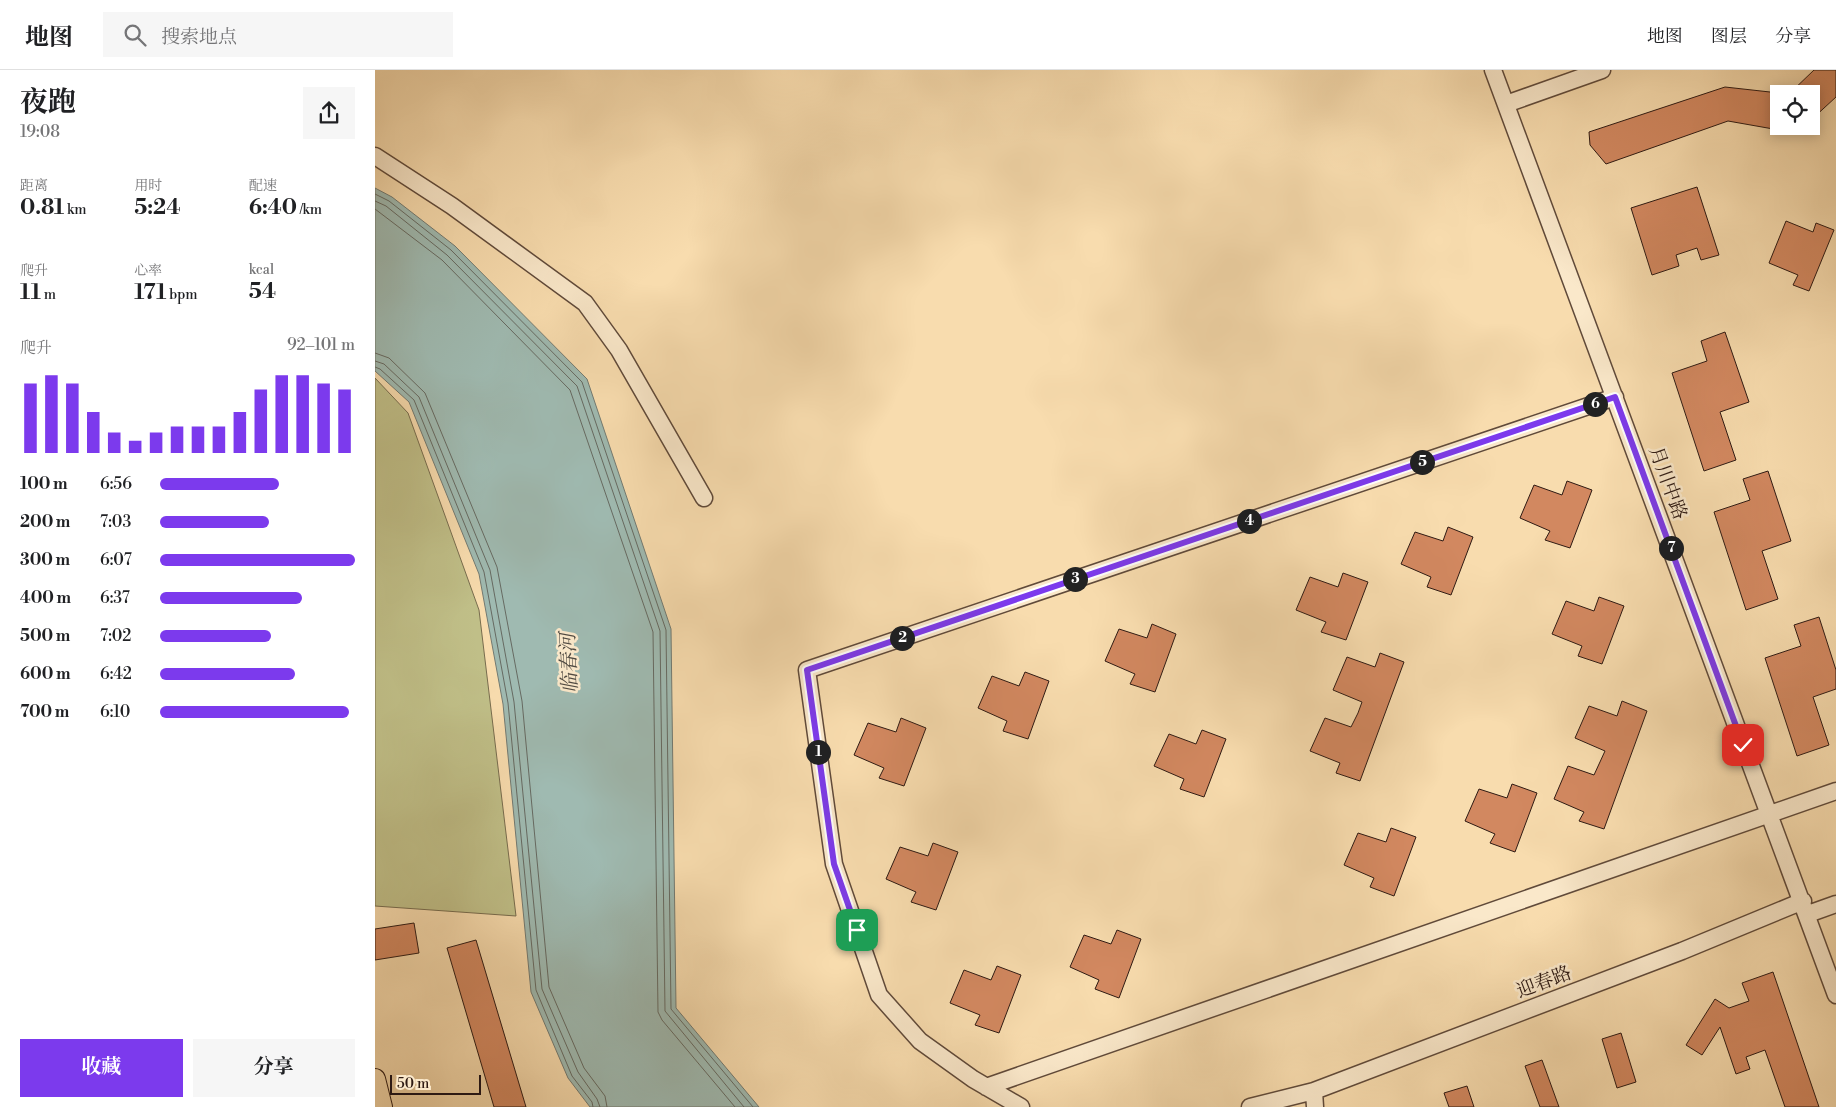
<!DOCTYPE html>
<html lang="zh">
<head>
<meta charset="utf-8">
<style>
  :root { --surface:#fff; --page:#f6f6f6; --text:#202124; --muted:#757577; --line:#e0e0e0; --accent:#7c3aed }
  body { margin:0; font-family:"Libre Bodoni","Noto Serif SC",serif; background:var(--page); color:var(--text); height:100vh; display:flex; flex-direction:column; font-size:19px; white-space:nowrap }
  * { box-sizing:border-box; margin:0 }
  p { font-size:16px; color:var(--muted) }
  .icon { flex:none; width:28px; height:28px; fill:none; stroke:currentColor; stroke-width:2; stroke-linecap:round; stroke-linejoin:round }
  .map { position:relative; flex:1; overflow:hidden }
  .sheet { display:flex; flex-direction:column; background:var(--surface); width:375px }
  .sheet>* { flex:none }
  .fabs { position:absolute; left:1395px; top:15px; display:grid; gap:10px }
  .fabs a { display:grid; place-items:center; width:50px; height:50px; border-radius:0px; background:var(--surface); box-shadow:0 2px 12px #0003; font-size:25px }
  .scale { position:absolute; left:15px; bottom:12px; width:91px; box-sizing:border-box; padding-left:5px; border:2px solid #2e1a13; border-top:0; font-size:14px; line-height:18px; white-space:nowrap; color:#2e1a13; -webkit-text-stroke:4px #fae8ca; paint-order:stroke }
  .pin { position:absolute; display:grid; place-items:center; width:42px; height:42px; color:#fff; margin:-21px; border-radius:10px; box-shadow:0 2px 8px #0006 }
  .km { position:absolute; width:25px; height:25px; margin:-12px; border-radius:50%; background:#222; color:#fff; font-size:14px; line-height:25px; text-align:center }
  .round { display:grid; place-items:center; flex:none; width:52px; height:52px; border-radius:0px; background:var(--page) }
  .overview { display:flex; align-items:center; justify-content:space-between; height:85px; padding:0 20px }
  h1 { font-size:28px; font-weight:700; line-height:38px }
  .figures { display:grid; grid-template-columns:repeat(3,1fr); gap:8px; height:85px; padding:5px 20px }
  .figures div { display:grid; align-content:center }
  .figures b { font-size:21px; font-weight:700 }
  .figures small { font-size:14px; font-weight:400 }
  .figures p { font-size:14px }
  .chart { height:140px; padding:10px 20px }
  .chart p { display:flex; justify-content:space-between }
  .chart svg { width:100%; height:90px; margin-top:5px; stroke:var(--accent); stroke-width:6 }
  .button { display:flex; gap:10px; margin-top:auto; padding:10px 20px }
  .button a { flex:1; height:58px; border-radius:0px; background:var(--accent); color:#fff; font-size:20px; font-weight:700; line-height:58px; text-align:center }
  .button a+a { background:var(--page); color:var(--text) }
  ul { padding:0 20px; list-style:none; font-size:16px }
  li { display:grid; grid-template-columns:80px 60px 1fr; align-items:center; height:38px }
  li i { height:12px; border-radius:6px; background:var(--accent) }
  header { display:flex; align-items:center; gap:30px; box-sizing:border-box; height:70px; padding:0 25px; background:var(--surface); border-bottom:1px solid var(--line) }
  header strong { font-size:24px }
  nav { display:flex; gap:28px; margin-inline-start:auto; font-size:18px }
  .search { width:350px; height:45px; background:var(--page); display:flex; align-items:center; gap:12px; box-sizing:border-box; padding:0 18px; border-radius:0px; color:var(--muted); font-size:19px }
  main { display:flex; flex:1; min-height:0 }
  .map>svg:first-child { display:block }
  .green { fill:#c0bf88; stroke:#776c4e }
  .water { fill:#9fbab1; stroke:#727a72 }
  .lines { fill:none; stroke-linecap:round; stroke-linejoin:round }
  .shore { stroke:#666a62; stroke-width:1 }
  .building { fill:#d28860; stroke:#2e1a13 }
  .minor-casing { stroke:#604a3a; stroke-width:19 }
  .major-casing { stroke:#2e1a13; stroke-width:22 }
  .minor { stroke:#fae8ca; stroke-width:16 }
  .major { stroke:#f8dcae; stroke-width:20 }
  .route-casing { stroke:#fff; stroke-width:10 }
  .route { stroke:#7c3aed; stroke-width:6 }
  .labels { text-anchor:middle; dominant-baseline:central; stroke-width:5; stroke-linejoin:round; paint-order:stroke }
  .street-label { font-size:19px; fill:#2e1a13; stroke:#fae8ca }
  .water-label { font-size:20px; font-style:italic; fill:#504a42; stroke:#fae8ca }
</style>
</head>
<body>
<header>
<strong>地图</strong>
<div class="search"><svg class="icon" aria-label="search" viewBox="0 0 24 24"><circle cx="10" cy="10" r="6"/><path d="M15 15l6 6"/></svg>搜索地点</div>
<nav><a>地图</a><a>图层</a><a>分享</a></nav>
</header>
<main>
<section class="sheet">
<div class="overview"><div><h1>夜跑</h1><p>19:08</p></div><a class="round"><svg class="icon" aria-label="share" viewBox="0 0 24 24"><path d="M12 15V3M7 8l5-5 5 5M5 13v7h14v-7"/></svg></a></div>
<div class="figures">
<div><p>距离</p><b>0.81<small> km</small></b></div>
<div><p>用时</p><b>5:24</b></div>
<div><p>配速</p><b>6:40<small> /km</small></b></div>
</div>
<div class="figures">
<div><p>爬升</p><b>11<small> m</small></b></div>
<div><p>心率</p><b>171<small> bpm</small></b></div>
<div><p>kcal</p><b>54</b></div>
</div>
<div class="chart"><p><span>爬升</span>92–101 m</p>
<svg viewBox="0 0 160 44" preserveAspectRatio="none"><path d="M5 44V10M15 44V6M25 44V10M35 44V24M45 44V34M55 44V38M65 44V34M75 44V31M85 44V31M95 44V31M105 44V24M115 44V13M125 44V6M135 44V6M145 44V10M155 44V13"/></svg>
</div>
<ul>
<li><b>100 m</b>6:56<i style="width:61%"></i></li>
<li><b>200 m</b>7:03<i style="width:56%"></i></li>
<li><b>300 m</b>6:07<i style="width:100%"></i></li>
<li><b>400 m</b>6:37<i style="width:73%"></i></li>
<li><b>500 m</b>7:02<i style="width:57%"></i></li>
<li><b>600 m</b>6:42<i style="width:69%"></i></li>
<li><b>700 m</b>6:10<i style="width:97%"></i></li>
</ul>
<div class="button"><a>收藏</a><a>分享</a></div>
</section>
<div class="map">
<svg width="1461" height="1037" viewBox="0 0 1461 1037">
  <rect width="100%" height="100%" fill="#f8dcae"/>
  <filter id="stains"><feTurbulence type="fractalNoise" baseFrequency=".004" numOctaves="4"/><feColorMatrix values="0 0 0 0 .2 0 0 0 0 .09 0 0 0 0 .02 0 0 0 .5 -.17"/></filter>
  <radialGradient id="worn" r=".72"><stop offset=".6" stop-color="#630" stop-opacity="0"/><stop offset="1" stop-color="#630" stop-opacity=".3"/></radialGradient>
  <!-- green -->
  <path class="green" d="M0 308 33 343 104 540 141 846 0 836Z"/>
  <!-- water -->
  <path class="water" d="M0 118 17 127 80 176 212 309 296 559 301 938 384 1037H215L193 1008 156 922 128 634 104 504 34 332 0 301Z"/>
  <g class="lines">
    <!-- shore -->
    <path class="shore" d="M0 124 14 131 76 180 207 312 291 560 296 939 378 1037
      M0 131 11 136 72 185 202 316 285 561 290 941 369 1037
      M0 139 67 190 195 320 278 562 283 942 287 950 360 1037
      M0 283 14 288 50 323 122 497 147 631 174 917 209 998 230 1026 232 1037
      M0 291 9 294 44 327 115 500 139 632 167 919 203 1002 222 1029 225 1037
      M0 297 5 299 39 330 109 502 133 633 161 920 197 1006 217 1032 218 1037"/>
  </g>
  <!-- building -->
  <path class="building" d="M1439 0H1461V27L1436 50V24H1414Z
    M1350 17 1404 23V60L1353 51 1231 94 1215 75 1214 62Z
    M1322 117 1344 185 1326 190 1322 178 1301 185 1304 196 1277 205 1256 138Z
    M1411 151 1438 162 1441 153 1459 160 1434 221 1418 215 1423 205 1394 193Z
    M1350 262 1374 332 1345 342 1361 390 1329 401 1297 303 1332 291 1326 271Z
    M1393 401 1416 471 1387 481 1403 529 1371 540 1339 442 1375 430 1368 409Z
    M1192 411 1217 420 1195 478 1170 470 1175 461 1145 448 1159 415 1187 425Z
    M1073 457 1098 467 1076 525 1052 517 1056 507 1026 494 1040 462 1068 471Z
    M968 503 993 512 971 570 946 562 951 552 921 540 935 507 963 517Z
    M1224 527 1249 536 1227 594 1203 586 1207 576 1177 564 1191 531 1219 541Z
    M1444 547 1461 600V619L1438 627 1454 675 1422 686 1390 588 1426 576 1419 555Z
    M777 554 801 564 780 622 755 614 760 604 730 591 744 559 772 568Z
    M1005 583 1029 592 985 711 961 703 965 693 935 681 950 648 976 657 983 643 987 632 958 620 972 587 1000 597Z
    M650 602 674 611 653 669 628 661 632 651 603 638 617 606 644 616Z
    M1247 631 1272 641 1229 759 1204 751 1209 742 1179 729 1193 696 1219 705 1230 681 1200 668 1214 636 1242 646Z
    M526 648 551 658 529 716 504 708 509 698 479 685 493 653 521 662Z
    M827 660 851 669 829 727 805 719 809 709 779 696 794 664 821 674Z
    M1137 714 1162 723 1140 782 1115 773 1120 764 1090 751 1104 719 1132 728Z
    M1016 758 1041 767 1019 826 995 817 999 808 969 795 983 763 1011 772Z
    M558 773 583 782 561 840 536 832 541 822 511 809 525 777 553 786Z
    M39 853 44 883 0 890V859Z
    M742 860 766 869 744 928 720 919 724 910 695 897 709 865 736 874Z
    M101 870 151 1037H119L72 878Z
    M622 896 646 905 624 963 600 955 605 945 575 933 589 900 616 910Z
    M1398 902 1444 1037H1410L1390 980 1371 987 1375 999 1361 1004 1345 957 1327 985 1311 975 1340 929 1354 938 1374 931 1367 913Z
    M1246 963 1261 1012 1242 1018 1227 969Z
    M1167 990 1184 1037H1165L1150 996Z
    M1092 1016 1099 1037H1074L1069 1023Z"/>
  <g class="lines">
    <defs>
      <path id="minor" d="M1118 0 1461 925
        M1131 34 1227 0
        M0 86 77 136 210 233 244 280 329 428
        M1433 844 1461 834
        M611 1017 1461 721
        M646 1037 598 1009 545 971 504 925 459 794 432 600 1240 327
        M875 1037 939 1021
        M940 1037 939 1021 1307 881 1428 831"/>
      <path id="major" d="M0 1009 7 1037"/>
    </defs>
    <!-- minor casing -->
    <use href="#minor" class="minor-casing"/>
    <!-- major casing -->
    <use href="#major" class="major-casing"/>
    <!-- minor -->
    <use href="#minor" class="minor"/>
    <!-- major -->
    <use href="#major" class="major"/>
  </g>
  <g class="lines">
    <defs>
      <path id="route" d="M482 860 459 794 432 600 1240 327 1368 675"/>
    </defs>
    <!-- route casing -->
    <use href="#route" class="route-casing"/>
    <!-- route -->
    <use href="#route" class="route"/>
  </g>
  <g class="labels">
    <!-- street labels -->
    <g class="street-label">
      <text transform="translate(1293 413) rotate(70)">月川中路</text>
      <text transform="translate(1169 912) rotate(-21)">迎春路</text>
    </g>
    <!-- water labels -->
    <g class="water-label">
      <text transform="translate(195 593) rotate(-93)">临春河</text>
    </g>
  </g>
  <rect width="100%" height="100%" filter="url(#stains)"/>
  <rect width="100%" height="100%" fill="url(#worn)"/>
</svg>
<div class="fabs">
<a><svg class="icon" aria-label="locate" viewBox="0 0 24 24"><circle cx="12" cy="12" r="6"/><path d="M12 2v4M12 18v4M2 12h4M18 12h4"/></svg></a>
</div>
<div class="scale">50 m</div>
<div class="pin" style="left:482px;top:860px;background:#1e9e55"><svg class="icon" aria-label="arrive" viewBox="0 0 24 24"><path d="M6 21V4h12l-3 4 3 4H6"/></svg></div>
<div class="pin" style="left:1368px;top:675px;background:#d93025"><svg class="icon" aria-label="check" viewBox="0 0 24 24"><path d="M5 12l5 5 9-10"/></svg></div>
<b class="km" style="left:443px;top:682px">1</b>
<b class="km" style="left:527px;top:568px">2</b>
<b class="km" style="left:700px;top:509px">3</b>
<b class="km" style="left:874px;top:451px">4</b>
<b class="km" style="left:1047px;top:392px">5</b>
<b class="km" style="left:1220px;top:334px">6</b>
<b class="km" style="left:1296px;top:478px">7</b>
</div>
</main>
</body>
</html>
